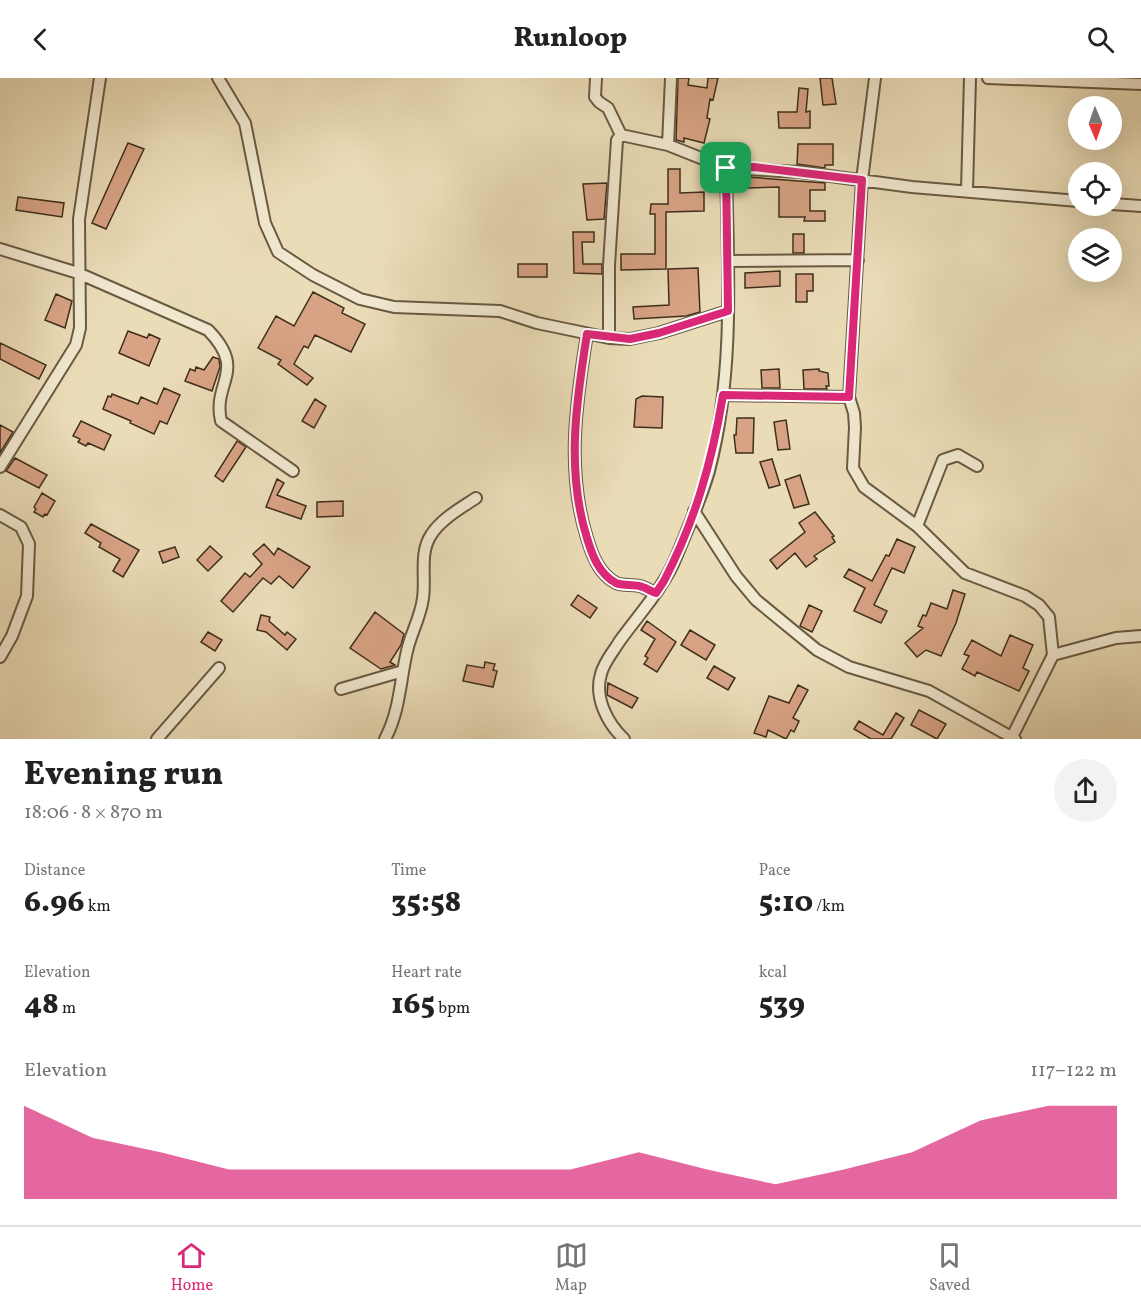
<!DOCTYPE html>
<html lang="en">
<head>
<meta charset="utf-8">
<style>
  :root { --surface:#fff; --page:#f2f2f2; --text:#222; --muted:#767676; --line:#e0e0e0; --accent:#db2777 }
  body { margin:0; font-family:Vollkorn,serif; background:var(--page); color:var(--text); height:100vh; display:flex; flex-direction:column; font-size:22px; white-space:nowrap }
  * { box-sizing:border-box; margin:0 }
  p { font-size:20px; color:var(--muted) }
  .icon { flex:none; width:33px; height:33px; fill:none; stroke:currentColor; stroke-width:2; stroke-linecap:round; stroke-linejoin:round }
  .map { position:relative; height:661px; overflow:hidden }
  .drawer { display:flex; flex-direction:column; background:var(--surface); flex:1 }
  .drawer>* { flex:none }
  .needle { width:39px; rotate:178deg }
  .buttons { position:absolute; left:1068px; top:18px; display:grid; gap:12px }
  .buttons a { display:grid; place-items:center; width:54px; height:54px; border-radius:50%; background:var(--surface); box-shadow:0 6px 24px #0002; font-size:30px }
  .pin { position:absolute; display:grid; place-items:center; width:51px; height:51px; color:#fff; margin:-26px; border-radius:12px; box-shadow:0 3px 9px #0006 }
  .round { display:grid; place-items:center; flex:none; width:63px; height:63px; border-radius:32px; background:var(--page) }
  .headline { display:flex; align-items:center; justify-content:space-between; height:102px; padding:0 24px }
  h1 { font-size:33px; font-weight:800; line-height:45px }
  .stats { display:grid; grid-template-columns:repeat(3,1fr); gap:9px; height:102px; padding:6px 24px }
  .stats div { display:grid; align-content:center }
  .stats b { font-size:30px; font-weight:800 }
  .stats small { font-size:16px; font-weight:400 }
  .stats p { font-size:16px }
  .chart { height:168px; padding:12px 24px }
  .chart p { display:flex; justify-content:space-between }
  .chart svg { width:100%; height:108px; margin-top:6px; fill:var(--accent); opacity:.7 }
  header { display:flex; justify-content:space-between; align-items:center; height:78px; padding:0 24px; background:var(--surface); font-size:27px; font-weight:800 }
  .dock { display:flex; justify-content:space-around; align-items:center; height:84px; border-top:2px solid var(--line); background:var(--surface); font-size:16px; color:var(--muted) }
  .dock a { display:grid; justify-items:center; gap:3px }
  .dock .on { color:var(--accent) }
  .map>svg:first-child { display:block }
  .building { fill:#d8a385; stroke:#3e2e1b; stroke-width:1.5 }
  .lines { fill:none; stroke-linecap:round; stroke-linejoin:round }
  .street-casing { stroke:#695a42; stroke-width:14 }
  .street { stroke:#f1e8d0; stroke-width:10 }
  .route-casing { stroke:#fff; stroke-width:12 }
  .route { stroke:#db2777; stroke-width:8 }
</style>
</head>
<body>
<header><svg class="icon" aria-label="back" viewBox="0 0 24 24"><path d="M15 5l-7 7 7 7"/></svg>Runloop<svg class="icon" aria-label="search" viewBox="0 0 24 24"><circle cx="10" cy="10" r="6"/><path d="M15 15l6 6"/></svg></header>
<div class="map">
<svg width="1141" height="661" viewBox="0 0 1141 661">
  <rect width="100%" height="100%" fill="#eadcb7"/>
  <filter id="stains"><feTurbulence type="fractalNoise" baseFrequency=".00333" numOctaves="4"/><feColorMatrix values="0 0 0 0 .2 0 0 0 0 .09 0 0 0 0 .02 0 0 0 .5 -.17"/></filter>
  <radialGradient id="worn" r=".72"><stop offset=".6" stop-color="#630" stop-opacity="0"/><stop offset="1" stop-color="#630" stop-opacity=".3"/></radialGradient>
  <!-- building -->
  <path class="building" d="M678 0H689L688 7 707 10 708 0H718L713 22 710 21 707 40 710 41 704 65 684 60V64L676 62Z
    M820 0H832L836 26 823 27Z
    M799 10 808 11 806 34 810 33V50H779L778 34H797Z
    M128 65 144 71 106 151 92 145Z
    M798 66H833V87H825V90L797 86Z
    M668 91H680V115L704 114V133L666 134V191L621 192V176H655V136H650L651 126H668Z
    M747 99 825 105V112H810V133H825V143H804L805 139H779V109L747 110Z
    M607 105 604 141 587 142 583 106Z
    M18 119 64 125 62 139 16 132Z
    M573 154H594V164H582L583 186H602V196L574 195Z
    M793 156H804V175H793Z
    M518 186H547V199H518Z
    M698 190 700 234 686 238 634 241 633 229 669 227 668 191Z
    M780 193V208L745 210V195Z
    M796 196H813V213H807V224H796Z
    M313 214 344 230 342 235 365 246 351 274 315 257 308 270 304 268 294 286 313 300 307 307 278 286 281 282 258 270 276 238 294 248Z
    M56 216 72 223 65 250 45 242Z
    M128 253 147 260 149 256 160 261 149 288 119 275Z
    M0 265 46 287 39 301 0 281Z
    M213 279 219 281 220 289 212 313 185 303 190 291 195 293 196 289 204 292Z
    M779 291 780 310H762L761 292Z
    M819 291V293L828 295 829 308H826L827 311H804L803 292Z
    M164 310 180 317 167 346 160 343 154 356 130 345 131 343 103 331 108 318 111 319 112 316 138 326 141 319 157 326Z
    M642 318 663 319 662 350 634 349 636 321Z
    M315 321 326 328 314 350 302 343Z
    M737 340H754L753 375H736L734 357H736Z
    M786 342 790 371 778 372 774 344Z
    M81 343 111 357 104 372 88 365 86 368 78 364 80 361 73 358Z
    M0 347 13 354 0 375Z
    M237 363 246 369 223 404 215 398Z
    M15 380 47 397 39 410 6 393Z
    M772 381 780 407 769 410 760 384Z
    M800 397 809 426 794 430 785 402Z
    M277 401 284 405 277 417 306 428 301 441 266 429Z
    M42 415 55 423 47 437 45 436 43 439 34 434 36 431 34 429Z
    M343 423V438L317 439V424Z
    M815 434 834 458 832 459 835 464 814 478 817 481 806 489 795 475 777 491 770 482 805 454 799 445Z
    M91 446 139 472 123 499 113 493 120 481 99 469 101 465 85 455Z
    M897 461 915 469 904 495 892 490 874 527 887 533 881 545 854 533 865 510 844 499 849 491 872 503 886 477 889 478Z
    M264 466 274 477 278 470 310 489 293 510 279 498 271 506 263 500 233 534 221 523 245 495 250 499 262 486 253 476Z
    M210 468 222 479 208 493 197 482Z
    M175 469 179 479 163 485 159 474Z
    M953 512 965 516 956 545 941 578 926 572 917 579 905 565 923 550 918 548 923 537 926 538 931 525 947 531Z
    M578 517 597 530 590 540 571 527Z
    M809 527 822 533 812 554 800 548Z
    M375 534 404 556 401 567 390 584 395 587 381 591 350 570Z
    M261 537 270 539 269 543 285 557 287 554 296 561 287 572 266 554 257 552Z
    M647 543 676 564 657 594 644 586 648 580 645 578 655 561 641 552Z
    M690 552 715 567 706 582 681 567Z
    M208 554 222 562 215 573 201 564Z
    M1010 557 1033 567 1023 590 1029 593 1019 613 977 594 975 598 962 591 969 578 964 576 972 562 1001 578Z
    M485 584 495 586 493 592 497 593 493 609 463 603 467 587 484 590Z
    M714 588 735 600 728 612 707 600Z
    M608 605 638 620 632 630 607 617Z
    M798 607 808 612 793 640 799 643 794 654 791 652 786 661 768 652 766 659 754 655 769 618 789 625Z
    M919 632 946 646 937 661 911 647Z
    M896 635 904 640 891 661H871L854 651 859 643 883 657Z"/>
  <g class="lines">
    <defs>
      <path id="street" d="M218 0 245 45 265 145 278 174 313 197 360 221 394 229 500 233 537 245 609 260 630 261 659 255 728 233
        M596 0 595 19 599 24 608 30 621 57
        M875 0 862 102 849 319 854 335 855 349 853 390 864 409 917 448 965 495 1025 518 1039 527 1049 539 1053 577 1012 659
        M988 0 1141 6
        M621 57 668 67 726 90 800 94 912 109 1078 123
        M668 67 671 0
        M967 112 970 0
        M1112 126 1141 128
        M0 171 78 195 208 252C248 293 212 304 221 343L293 393
        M728 183 858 182
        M587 256C576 325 566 393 587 460 592 477 599 496 616 505 623 508 632 506 639 508 645 509 650 513 656 515
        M609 260V187L617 62 621 57
        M723 317 849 319
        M0 389 76 267 80 250 79 141 100 0
        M694 433 736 498 756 522 817 572 849 589 929 613 1015 661
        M0 437 21 449 29 466 27 518 12 558 0 579
        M917 448 943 382 958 377 977 388
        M1053 577 1116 560 1141 558
        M341 611 403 593
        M157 661 219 590
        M385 661C400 633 400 603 407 573 411 555 421 538 423 520 426 500 419 475 431 457 441 441 461 430 476 420
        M624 661C607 645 594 619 601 596 604 584 613 574 619 564 639 536 664 510 677 477 688 450 701 421 709 393 735 294 728 190 726 90"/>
    </defs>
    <!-- street casing -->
    <use href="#street" class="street-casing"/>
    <!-- street -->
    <use href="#street" class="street"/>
  </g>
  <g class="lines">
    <defs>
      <path id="route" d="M754 89 862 102 849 319 723 317C712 384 695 443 664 503L656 515C650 513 645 509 639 508 632 506 623 508 616 505 599 496 592 477 587 460 566 393 576 325 587 256L630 261 659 255 728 233 726 90Z"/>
    </defs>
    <!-- route casing -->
    <use href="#route" class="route-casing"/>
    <!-- route -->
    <use href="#route" class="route"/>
  </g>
  <rect width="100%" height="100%" filter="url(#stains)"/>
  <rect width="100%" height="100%" fill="url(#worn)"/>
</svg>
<div class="buttons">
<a><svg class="needle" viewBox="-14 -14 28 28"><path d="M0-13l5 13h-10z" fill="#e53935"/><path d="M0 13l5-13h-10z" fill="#767676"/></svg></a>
<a><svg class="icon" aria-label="locate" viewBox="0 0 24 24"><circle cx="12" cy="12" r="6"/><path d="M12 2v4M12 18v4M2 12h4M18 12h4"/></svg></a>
<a><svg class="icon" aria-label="layers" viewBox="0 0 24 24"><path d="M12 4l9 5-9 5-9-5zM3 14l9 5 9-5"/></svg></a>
</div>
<div class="pin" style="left:726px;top:90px;background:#1e9e55"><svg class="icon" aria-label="arrive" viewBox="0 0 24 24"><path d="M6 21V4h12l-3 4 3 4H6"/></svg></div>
</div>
<section class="drawer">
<div class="headline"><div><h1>Evening run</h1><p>18:06 · 8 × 870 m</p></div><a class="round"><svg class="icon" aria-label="share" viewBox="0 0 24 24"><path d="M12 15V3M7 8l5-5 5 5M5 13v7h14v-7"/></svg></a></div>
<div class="stats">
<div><p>Distance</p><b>6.96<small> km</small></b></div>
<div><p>Time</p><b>35:58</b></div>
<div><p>Pace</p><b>5:10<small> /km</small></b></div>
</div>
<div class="stats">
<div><p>Elevation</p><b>48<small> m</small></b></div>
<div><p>Heart rate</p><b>165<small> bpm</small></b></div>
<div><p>kcal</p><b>539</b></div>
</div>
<div class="chart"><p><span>Elevation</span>117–122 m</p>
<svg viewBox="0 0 160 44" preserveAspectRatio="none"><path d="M0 44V6L10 19L20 25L30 32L40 32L50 32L60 32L70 32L80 32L90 25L100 32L110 38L120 32L130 25L140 12L150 6L160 6V44z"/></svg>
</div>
</section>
<nav class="dock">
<a class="on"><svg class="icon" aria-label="home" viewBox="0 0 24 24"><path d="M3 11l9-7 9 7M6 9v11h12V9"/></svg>Home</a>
<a><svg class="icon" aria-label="map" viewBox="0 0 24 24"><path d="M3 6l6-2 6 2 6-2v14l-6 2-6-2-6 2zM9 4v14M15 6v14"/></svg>Map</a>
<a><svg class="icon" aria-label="saved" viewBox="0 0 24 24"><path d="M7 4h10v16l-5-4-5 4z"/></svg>Saved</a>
</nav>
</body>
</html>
